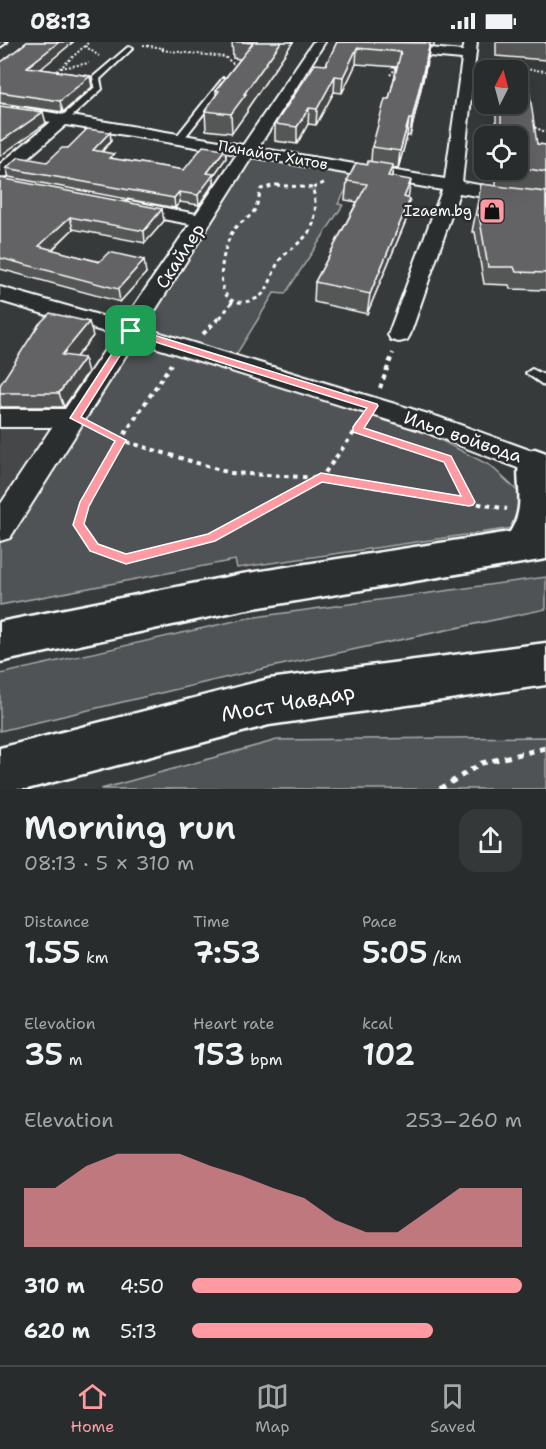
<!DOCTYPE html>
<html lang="en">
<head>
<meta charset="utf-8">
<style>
  :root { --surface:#292c2c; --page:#353838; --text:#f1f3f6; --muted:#a5a7a9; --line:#454848; --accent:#ff9aa2 }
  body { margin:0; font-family:"Shantell Sans",sans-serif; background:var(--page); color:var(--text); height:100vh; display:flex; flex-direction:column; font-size:22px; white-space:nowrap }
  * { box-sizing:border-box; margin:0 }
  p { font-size:20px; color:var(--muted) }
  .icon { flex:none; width:33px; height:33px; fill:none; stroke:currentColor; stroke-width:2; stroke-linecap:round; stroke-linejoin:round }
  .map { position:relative; height:747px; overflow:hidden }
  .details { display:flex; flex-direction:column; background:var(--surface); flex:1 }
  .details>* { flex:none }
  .needle { width:39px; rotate:6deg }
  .buttons { position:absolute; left:474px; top:18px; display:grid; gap:12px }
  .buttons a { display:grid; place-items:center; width:54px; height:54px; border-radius:12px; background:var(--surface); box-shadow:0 6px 24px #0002,0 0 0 2px var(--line); font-size:30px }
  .pin { position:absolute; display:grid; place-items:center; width:51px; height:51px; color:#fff; margin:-26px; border-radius:12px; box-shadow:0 3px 9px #0006 }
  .round { display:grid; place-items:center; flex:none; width:63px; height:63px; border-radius:18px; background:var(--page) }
  .overview { display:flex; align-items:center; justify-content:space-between; height:102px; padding:0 24px }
  h1 { font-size:33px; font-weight:600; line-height:45px }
  .figures { display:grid; grid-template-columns:repeat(3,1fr); gap:9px; height:102px; padding:6px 24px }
  .figures div { display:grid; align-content:center }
  .figures b { font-size:30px; font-weight:600 }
  .figures small { font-size:16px; font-weight:400 }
  .figures p { font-size:16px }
  .chart { height:168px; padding:12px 24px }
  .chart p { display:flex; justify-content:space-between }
  .chart svg { width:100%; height:108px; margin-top:6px; fill:var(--accent); opacity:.7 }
  ul { padding:0 24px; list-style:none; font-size:20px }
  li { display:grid; grid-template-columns:96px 72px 1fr; align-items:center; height:45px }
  li i { height:15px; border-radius:8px; background:var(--accent) }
  .status { display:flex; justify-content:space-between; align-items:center; height:42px; padding:0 30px; background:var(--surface); direction:ltr }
  .status svg { height:16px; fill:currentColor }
  .menu { display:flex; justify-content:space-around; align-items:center; height:84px; border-top:2px solid var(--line); background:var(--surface); font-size:16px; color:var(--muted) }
  .menu a { display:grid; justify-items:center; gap:3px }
  .menu .active { color:var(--accent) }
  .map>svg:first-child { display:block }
  .built { fill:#444748 }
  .green { fill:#505354; stroke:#a8a9aa; stroke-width:1.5 }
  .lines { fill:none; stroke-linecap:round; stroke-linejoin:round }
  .lane-casing { stroke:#fff; stroke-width:4 }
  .street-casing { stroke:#fff; stroke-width:4 }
  .primary-casing { stroke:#fff; stroke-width:5 }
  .path-far3 { stroke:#fff; stroke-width:2; stroke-dasharray:2 2; stroke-linecap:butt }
  .path-far2 { stroke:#fff; stroke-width:3; stroke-dasharray:4 4; stroke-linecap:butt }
  .path-far1 { stroke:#fff; stroke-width:4; stroke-dasharray:4.5 4.5; stroke-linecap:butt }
  .path { stroke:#fff; stroke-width:5; stroke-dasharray:6 6; stroke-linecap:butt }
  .lane { fill:#2a2d2e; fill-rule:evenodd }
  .street { fill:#2a2d2e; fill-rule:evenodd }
  .primary { fill:#2a2d2e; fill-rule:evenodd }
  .wall { fill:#555657; stroke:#fff; stroke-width:1.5 }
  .shaded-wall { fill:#454647; stroke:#fff; stroke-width:1.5 }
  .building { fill:#636465; stroke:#fff; stroke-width:1.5 }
  .route { fill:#ff9aa2; stroke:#fff; stroke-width:1.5; fill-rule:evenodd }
  .labels { text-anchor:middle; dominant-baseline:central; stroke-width:5; stroke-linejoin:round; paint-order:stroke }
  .far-street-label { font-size:15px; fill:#fff; stroke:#2a2d2e }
  .far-poi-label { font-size:15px; fill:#fff; stroke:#2a2d2e; text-anchor:end }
  .street-label { font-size:18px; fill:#fff; stroke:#2a2d2e }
  .near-street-label { font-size:21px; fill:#fff; stroke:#2a2d2e }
</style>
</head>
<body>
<div class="status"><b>08:13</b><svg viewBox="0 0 49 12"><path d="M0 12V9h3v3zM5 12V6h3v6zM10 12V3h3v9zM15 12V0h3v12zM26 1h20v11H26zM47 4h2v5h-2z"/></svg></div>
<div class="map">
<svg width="546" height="747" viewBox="0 0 546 747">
  <rect width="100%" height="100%" fill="#373a3b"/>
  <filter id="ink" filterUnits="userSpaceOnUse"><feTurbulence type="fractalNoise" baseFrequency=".0167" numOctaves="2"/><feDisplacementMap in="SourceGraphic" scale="12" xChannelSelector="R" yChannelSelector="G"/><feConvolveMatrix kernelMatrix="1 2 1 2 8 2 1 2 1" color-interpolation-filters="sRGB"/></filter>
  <g filter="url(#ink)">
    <!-- built -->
    <path class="built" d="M75 376 0 487V378Z"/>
    <!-- green -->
    <path class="green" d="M248 109 358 127 338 162 343 163 285 252 274 251 231 321 374 364 491 424 526 457 513 486 237 526 235 518 0 563V487Z
      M546 535V567L262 627 0 689V632L248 576Z
      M546 695V747H101L277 698Z"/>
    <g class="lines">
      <defs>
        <path id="lane" d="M128 5 133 6 100 37 102 47 67 79H61V75L95 45 93 35Z
          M223 36 230 38 182 99H176V95Z
          M532 327 546 334V345L526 331Z"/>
        <path id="street" d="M0 0H7L0 5Z
          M313 0H325L258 106 445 137 462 17 395 11 388 7 395 3 463 9 465 0H477L462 140 546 155V165L459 151 410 293 407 298 399 300 391 298 388 293 442 148 252 115 144 286 438 375 546 414V437L420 388 135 299 10 496 0 499V463L52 385H0V367H65L115 293 0 259V245L123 280 190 182 130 171 123 169 121 165 123 161 130 159 196 172 237 112 66 83 6 135 0 136V122L51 80 0 72V62L243 103Z"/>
        <path id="primary" d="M535 407 546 411V517L242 568 0 620V580L242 532 510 490C530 458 510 435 523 411Z
          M546 601V643L269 683 27 747H0V706L269 637Z"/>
      </defs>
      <!-- lane casing -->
      <use href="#lane" class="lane-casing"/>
      <!-- street casing -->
      <use href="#street" class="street-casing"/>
      <!-- primary casing -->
      <use href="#primary" class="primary-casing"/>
      <!-- path-far3 -->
      <path class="path-far3" d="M143 3 163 6 161 8 225 15 236 24
        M85 4 99 14
        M486 21 497 25 546 29
        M61 26 89 21
        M54 32 89 0
        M390 33 398 24
        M482 61 499 71
        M531 84 546 90"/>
      <!-- path-far2 -->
      <path class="path-far2" d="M276 143 313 146C315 158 317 171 313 182 307 199 289 206 279 219 272 230 270 248 259 255 253 259 240 262 233 259 212 249 224 202 234 187 240 180 249 177 254 169 258 162 259 154 261 147Z
        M313 146 326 140
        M220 276 233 259"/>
      <!-- path-far1 -->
      <path class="path-far1" d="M203 292 221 274
        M380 346 393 311
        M94 385 121 398 230 431 321 436 469 460 447 417 357 387
        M469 460 507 467
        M79 480 103 425 171 322
        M240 480 321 436 361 381"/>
      <!-- path -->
      <path class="path" d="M79 479 78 483 94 506 126 517 211 496 243 479
        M440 747 482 721 546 706"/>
      <!-- lane -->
      <use href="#lane" class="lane"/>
      <!-- street -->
      <use href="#street" class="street"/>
      <!-- primary -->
      <use href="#primary" class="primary"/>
    </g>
    <!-- wall -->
    <path class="wall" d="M27 0H73L40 27 90 34 92 45 63 70 0 61V21Z
      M232 0H293L247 67V70L232 91 206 88 205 69 216 53V48L240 17 233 16Z
      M337 0H438H434V4H430L428 16 410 94H407L398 127 393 126 392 135 408 156 407 176 367 272 314 260 315 240 357 160 345 158 347 139 367 123 371 119 372 105 389 57 397 25 356 22 342 51 334 50 316 83 308 82 297 102 275 99V82L326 23Z
      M496 0H546V18L496 14Z
      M496 62H518L537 102 546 103V248L510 247 509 243 484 242 475 190H472L481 142 496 144V128H518V94H496Z
      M110 90 111 99 102 110 114 117 184 128 225 107 226 116 214 133V141L199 163 180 160 175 166 9 135 6 126 47 120 68 106Z
      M0 136 164 179 145 201 73 187 52 208 146 231 120 260 0 227Z
      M93 294 76 315 88 330 64 365H1L0 362V343Z"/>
    <!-- shaded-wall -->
    <path class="shaded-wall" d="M59 0H73L30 36 27 25Z
      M281 0H293L247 67V70L232 91 231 72 244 52Z
      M430 1 428 16 410 94 412 77Z
      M357 6 356 22 342 51 343 35Z
      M90 34 92 45 63 70 60 59Z
      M335 34 334 50 316 83 317 67Z
      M309 66 308 82 297 102V85Z
      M43 70 46 81 0 114V100Z
      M409 77 407 94 398 127 400 109Z
      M110 90 111 99 94 118 93 108Z
      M225 107 226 116 214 133V141L199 163 198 153 207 131Z
      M393 123 391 141 388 134Z
      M411 138 408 157 404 155Z
      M179 150 180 160 175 166 174 156Z
      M410 157 407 176 367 272 370 252Z
      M162 167 164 179 145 201 144 189Z
      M70 175 73 187 42 217 39 204Z
      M144 218 146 231 120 260 118 247Z
      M89 280 93 294 66 327 62 313Z
      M84 316 88 330 64 365 59 351Z"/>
    <!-- building -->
    <path class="building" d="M27 0H59L27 25 90 34 60 59 0 50V21Z
      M241 0H281L244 52H246L231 72 205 69 219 49 216 48 253 1Z
      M337 0 430 1 412 77H409L400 109 372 105 385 57H389L401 10 357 6 343 35 335 34 317 67 309 66 297 85 275 82 315 22 326 23Z
      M518 39 528 40 537 102 546 103V130L518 125V94H501V62H518Z
      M0 64 43 70 0 100Z
      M87 87 110 90 93 108 114 112 109 116 184 128 203 104 225 107 207 131 214 132 198 153 179 150 174 156 6 126 19 115 47 120 62 106H68Z
      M368 119 393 123 388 134 411 138 404 155 410 157 370 252 315 240 367 142 347 139 356 121 367 123Z
      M0 136 162 167 144 189 70 175 39 204 99 220 109 210 144 218 118 247 0 216Z
      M481 142 546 150V231L516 230 514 225H488L479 173H476Z
      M50 271 89 280 62 313 84 316 59 351H0V343L39 282Z"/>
  </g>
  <!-- route -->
  <path class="route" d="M131 286 377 362 378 364 364 386 451 414 475 460 473 463 469 464 322 440 215 499 126 522 90 509 73 483 80 460 115 399 70 376 128 287ZM133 293 367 366 353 385V390L444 420 461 454 321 431 208 492 126 512 98 502 84 482 89 464 126 398 81 375Z"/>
  <!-- icons -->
  <defs>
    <symbol id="shop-square" viewBox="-11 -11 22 22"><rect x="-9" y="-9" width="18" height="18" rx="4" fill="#ff9aa2" stroke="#2a2d2e"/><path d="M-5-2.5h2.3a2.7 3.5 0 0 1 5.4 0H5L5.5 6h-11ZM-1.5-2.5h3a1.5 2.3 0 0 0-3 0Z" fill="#111"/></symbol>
  </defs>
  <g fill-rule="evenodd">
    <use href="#shop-square" x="477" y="154" width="30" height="30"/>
  </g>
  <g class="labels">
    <!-- far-street labels -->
    <g class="far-street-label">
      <text transform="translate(273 113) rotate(10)">Панайот Хитов</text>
    </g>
    <!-- far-poi labels -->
    <g class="far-poi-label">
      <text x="472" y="169">Izaem.bg</text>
    </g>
    <!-- street labels -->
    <g class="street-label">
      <text transform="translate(180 214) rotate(-57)">Скайлер</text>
      <text transform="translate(463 395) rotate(19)">Ильо войвода</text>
    </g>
    <!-- near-street labels -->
    <g class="near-street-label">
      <text transform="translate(288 661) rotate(-10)">Мост Чавдар</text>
    </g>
  </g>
</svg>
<div class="buttons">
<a><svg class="needle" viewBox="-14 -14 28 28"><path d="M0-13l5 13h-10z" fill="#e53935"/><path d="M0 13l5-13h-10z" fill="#a5a7a9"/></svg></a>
<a><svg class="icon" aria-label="locate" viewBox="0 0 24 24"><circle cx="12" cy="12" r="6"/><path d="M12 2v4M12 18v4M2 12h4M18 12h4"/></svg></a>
</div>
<div class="pin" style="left:131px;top:289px;background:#1e9e55"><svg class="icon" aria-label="arrive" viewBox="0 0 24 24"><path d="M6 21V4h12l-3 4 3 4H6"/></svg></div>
</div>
<section class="details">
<div class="overview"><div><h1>Morning run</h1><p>08:13 · 5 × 310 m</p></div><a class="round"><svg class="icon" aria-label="share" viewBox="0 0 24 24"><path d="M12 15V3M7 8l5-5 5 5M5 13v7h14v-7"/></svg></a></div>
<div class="figures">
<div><p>Distance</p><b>1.55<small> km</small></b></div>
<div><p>Time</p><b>7:53</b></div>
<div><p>Pace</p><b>5:05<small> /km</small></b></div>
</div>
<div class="figures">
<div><p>Elevation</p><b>35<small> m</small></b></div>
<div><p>Heart rate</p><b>153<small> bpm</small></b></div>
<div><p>kcal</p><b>102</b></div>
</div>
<div class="chart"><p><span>Elevation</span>253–260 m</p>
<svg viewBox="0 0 160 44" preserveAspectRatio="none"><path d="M0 44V20L10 20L20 11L30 6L40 6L50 6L60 11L70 15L80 20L90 24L100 33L110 38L120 38L130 29L140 20L150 20L160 20V44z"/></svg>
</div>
<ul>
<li><b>310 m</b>4:50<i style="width:100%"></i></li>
<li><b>620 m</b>5:13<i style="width:73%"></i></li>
</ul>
</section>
<nav class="menu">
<a class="active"><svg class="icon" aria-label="home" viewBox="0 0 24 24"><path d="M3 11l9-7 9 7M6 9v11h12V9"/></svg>Home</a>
<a><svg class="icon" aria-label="map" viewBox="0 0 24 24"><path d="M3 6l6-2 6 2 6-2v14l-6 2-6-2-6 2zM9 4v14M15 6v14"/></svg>Map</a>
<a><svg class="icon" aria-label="saved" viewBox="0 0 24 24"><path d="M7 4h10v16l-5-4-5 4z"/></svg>Saved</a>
</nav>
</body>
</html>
